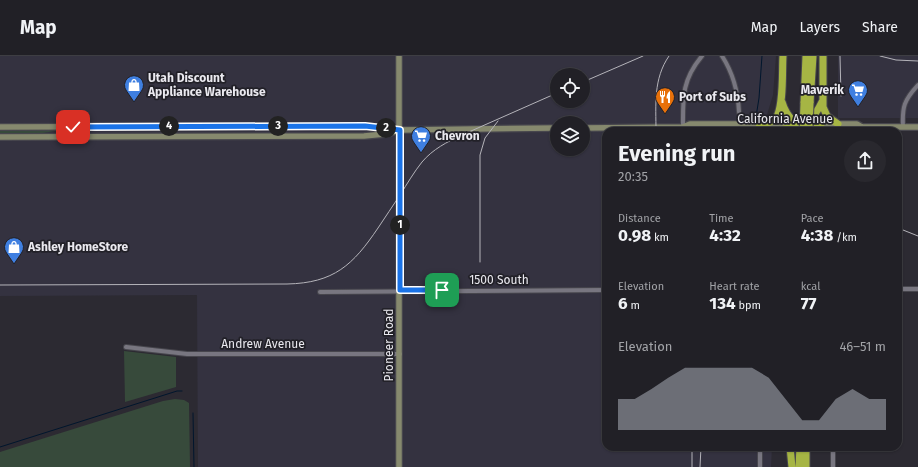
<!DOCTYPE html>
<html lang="en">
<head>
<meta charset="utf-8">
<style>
  :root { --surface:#212026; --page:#29282e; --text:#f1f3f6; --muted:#a2a3a7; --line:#3e3e43; --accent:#8c9099 }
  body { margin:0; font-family:"Fira Sans",sans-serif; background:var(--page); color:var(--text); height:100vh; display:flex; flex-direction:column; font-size:15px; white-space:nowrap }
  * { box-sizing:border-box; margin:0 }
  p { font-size:13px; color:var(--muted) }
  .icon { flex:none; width:22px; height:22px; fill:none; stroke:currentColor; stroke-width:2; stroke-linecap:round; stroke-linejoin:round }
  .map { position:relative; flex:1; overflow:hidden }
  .drawer { position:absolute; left:602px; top:71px; width:300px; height:324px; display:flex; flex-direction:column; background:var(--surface); border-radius:12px; box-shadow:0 1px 3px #0004,0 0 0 1px var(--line) }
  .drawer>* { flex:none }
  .controls { position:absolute; left:550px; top:12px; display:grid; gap:8px }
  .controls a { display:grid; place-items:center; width:40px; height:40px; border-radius:50%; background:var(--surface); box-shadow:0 1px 3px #0004,0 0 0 1px var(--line); font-size:20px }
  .pin { position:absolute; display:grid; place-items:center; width:34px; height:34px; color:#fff; margin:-17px; border-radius:8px; box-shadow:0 2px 6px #0006 }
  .km { position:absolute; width:20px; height:20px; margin:-10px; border-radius:50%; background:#222; color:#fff; font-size:11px; line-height:20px; text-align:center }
  .round { display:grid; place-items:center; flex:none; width:42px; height:42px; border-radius:21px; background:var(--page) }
  .summary { display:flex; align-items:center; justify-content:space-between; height:68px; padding:0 16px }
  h1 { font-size:22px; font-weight:700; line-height:30px }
  .figures { display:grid; grid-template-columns:repeat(3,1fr); gap:6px; height:68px; padding:4px 16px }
  .figures div { display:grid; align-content:center }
  .figures b { font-size:17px; font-weight:700 }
  .figures small { font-size:11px; font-weight:400 }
  .figures p { font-size:11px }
  .chart { height:112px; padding:8px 16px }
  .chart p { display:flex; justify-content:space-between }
  .chart svg { width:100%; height:72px; margin-top:4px; fill:var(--accent); opacity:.7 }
  header { display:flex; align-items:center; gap:24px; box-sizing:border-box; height:56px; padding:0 20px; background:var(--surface); border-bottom:1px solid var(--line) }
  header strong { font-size:19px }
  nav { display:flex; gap:22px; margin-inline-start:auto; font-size:14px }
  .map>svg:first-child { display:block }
  .built { fill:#343240; fill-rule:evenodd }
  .green { fill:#374a3b }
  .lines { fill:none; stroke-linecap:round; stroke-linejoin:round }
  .stream { stroke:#00162d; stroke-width:1 }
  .street-casing { stroke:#47464d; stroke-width:6 }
  .secondary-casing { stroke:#47464d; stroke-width:8 }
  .highway-casing { stroke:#47464d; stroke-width:9 }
  .street { stroke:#787680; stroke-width:4 }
  .secondary { stroke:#86896e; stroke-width:5.5 }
  .highway { stroke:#a6b544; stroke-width:7 }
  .rail { stroke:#b5b4ba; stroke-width:1 }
  .highway-bridge-casing { stroke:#47464d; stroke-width:9; stroke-linecap:butt }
  .highway-bridge { stroke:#a6b544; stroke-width:7 }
  .route-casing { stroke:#fff; stroke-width:8 }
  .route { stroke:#1a73e8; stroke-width:5 }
  .labels { text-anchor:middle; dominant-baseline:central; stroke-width:3.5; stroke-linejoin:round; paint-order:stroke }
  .poi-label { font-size:12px; font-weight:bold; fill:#eae9ef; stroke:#222128; text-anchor:start }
  .street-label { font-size:12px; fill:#eae9ef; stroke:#222128 }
</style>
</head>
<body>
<header>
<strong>Map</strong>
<nav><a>Map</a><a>Layers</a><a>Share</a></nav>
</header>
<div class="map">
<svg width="918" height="411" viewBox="0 0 918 411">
  <rect width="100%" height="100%" fill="#2c2a32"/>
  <!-- built -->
  <path class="built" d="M0 0H776L773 39 762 75H606V391H772L771 411H198L197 239 0 240ZM557 19H583V45H557ZM557 67H583V93H557Z
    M838 0H918V62H838Z"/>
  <!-- green -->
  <path class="green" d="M67 73 37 78 0 77V74Z
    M124 295 176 301V331L125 346Z
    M175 343 184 344 189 347 190 411H0V396L163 345Z"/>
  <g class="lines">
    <!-- stream -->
    <path class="stream" d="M756 61 759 42 762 0
      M193 357 194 411
      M0 391 177 335H182"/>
    <defs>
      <path id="street" d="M722 0C733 17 738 36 739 56
        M903 71C902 51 904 44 918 29
        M683 75C683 43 681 25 702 0
        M898 233H918
        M320 236 606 234
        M126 291 187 298H400
        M833 391V411
        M760 411V391"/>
      <path id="secondary" d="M399 0V411
        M817 68H857L862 71H918
        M0 71 365 70 400 74 557 72
        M683 71 690 75 803 74
        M583 72 683 71 690 68H794
        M811 74H857L862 71
        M0 81 364 80 385 78 397 75"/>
      <path id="highway" d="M823 0V51L827 60 838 68
        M782 46C787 63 797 70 814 74
        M804 47 806 0
        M810 47 813 0
        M759 68C765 67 772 67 776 62 784 51 782 14 783 0
        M760 74 761 75
        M779 74C800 69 812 68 822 46
        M799 75 821 68
        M839 75 842 74
        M790 391 792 411
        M799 411 800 391
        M806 411V391"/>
    </defs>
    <!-- street casing -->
    <use href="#street" class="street-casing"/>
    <!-- secondary casing -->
    <use href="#secondary" class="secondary-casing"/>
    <!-- highway casing -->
    <use href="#highway" class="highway-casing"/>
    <!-- street -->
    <use href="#street" class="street"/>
    <!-- secondary -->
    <use href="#secondary" class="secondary"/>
    <!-- highway -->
    <use href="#highway" class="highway"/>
    <!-- rail -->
    <path class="rail" d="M840 0 841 40
      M880 0 896 4 918 5
      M583 26 643 0
      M656 75C656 49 653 23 669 0
      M898 172 918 180
      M480 206V99L485 82 498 65
      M0 229 287 228C334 227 353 209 378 172 385 161 393 150 400 139 407 128 414 116 422 106 433 93 447 86 462 79L557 37
      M692 411V391
      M700 411 701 391"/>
    <defs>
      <path id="highway-bridge" d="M803 75 804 47
        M809 75 810 47"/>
    </defs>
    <!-- highway-bridge casing -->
    <use href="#highway-bridge" class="highway-bridge-casing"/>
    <!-- highway-bridge -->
    <use href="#highway-bridge" class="highway-bridge"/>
  </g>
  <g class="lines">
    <defs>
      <path id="route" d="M73 71 365 70 400 74V234H442"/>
    </defs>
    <!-- route casing -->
    <use href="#route" class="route-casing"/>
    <!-- route -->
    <use href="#route" class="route"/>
  </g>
  <!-- icons -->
  <defs>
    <symbol id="shop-pin" viewBox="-11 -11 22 30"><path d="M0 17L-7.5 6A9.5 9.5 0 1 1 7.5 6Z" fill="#3f7fe0" stroke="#222128"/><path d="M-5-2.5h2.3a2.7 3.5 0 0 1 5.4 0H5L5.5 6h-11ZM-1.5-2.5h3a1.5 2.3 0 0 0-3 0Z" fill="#fff"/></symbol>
    <symbol id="supermarket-pin" viewBox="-11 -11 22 30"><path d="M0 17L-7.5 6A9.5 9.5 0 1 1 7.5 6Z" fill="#3f7fe0" stroke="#222128"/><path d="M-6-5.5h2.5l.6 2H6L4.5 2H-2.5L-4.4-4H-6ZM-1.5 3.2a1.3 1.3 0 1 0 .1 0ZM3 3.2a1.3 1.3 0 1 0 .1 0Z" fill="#fff"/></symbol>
    <symbol id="restaurant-pin" viewBox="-11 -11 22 30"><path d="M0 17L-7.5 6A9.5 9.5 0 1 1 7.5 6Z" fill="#e8710a" stroke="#222128"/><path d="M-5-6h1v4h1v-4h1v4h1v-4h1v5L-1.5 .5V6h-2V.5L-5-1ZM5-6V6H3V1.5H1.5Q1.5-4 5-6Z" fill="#fff"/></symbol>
  </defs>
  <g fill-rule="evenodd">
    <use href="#shop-pin" x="123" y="18" width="22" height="30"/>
    <use href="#supermarket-pin" x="847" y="23" width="22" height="30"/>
    <use href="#restaurant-pin" x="654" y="30" width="22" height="30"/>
    <use href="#supermarket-pin" x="410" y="69" width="22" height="30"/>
    <use href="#shop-pin" x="3" y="180" width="22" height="30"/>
  </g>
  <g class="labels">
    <!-- poi labels -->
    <g class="poi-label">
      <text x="148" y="22">Utah Discount<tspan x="148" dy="14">Appliance Warehouse</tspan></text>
      <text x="844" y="34" text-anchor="end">Maverik</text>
      <text x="679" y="41">Port of Subs</text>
      <text x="435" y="80">Chevron</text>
      <text x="28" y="191">Ashley HomeStore</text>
    </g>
    <!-- street labels -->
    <g class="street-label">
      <text x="785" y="63">California Avenue</text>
      <text x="499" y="224">1500 South</text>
      <text x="263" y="288">Andrew Avenue</text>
      <text transform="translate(389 289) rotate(-90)">Pioneer Road</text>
    </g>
  </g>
</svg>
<div class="controls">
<a><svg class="icon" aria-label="locate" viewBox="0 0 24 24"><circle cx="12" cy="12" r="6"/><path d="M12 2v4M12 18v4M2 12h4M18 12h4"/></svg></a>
<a><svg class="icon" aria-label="layers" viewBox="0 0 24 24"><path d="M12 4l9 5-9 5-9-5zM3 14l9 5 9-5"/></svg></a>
</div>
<div class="pin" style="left:442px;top:234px;background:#1e9e55"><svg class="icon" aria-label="arrive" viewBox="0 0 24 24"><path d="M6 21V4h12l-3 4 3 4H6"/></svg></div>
<div class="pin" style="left:73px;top:71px;background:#d93025"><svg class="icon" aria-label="check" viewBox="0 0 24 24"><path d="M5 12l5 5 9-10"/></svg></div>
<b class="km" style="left:400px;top:169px">1</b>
<b class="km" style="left:386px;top:72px">2</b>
<b class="km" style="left:278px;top:70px">3</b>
<b class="km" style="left:169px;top:70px">4</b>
<section class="drawer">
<div class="summary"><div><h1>Evening run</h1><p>20:35</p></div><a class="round"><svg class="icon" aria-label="share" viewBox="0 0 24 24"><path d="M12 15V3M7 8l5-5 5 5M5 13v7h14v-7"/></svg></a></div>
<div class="figures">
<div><p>Distance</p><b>0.98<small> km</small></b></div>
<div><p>Time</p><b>4:32</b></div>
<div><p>Pace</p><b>4:38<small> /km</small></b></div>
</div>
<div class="figures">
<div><p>Elevation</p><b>6<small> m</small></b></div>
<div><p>Heart rate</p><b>134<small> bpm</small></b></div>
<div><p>kcal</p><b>77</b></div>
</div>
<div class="chart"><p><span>Elevation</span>46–51 m</p>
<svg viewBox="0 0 160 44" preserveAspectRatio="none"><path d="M0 44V25L10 25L20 19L30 12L40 6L50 6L60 6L70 6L80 6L90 12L100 25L110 38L120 38L130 25L140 19L150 25L160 25V44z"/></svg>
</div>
</section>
</div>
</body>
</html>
